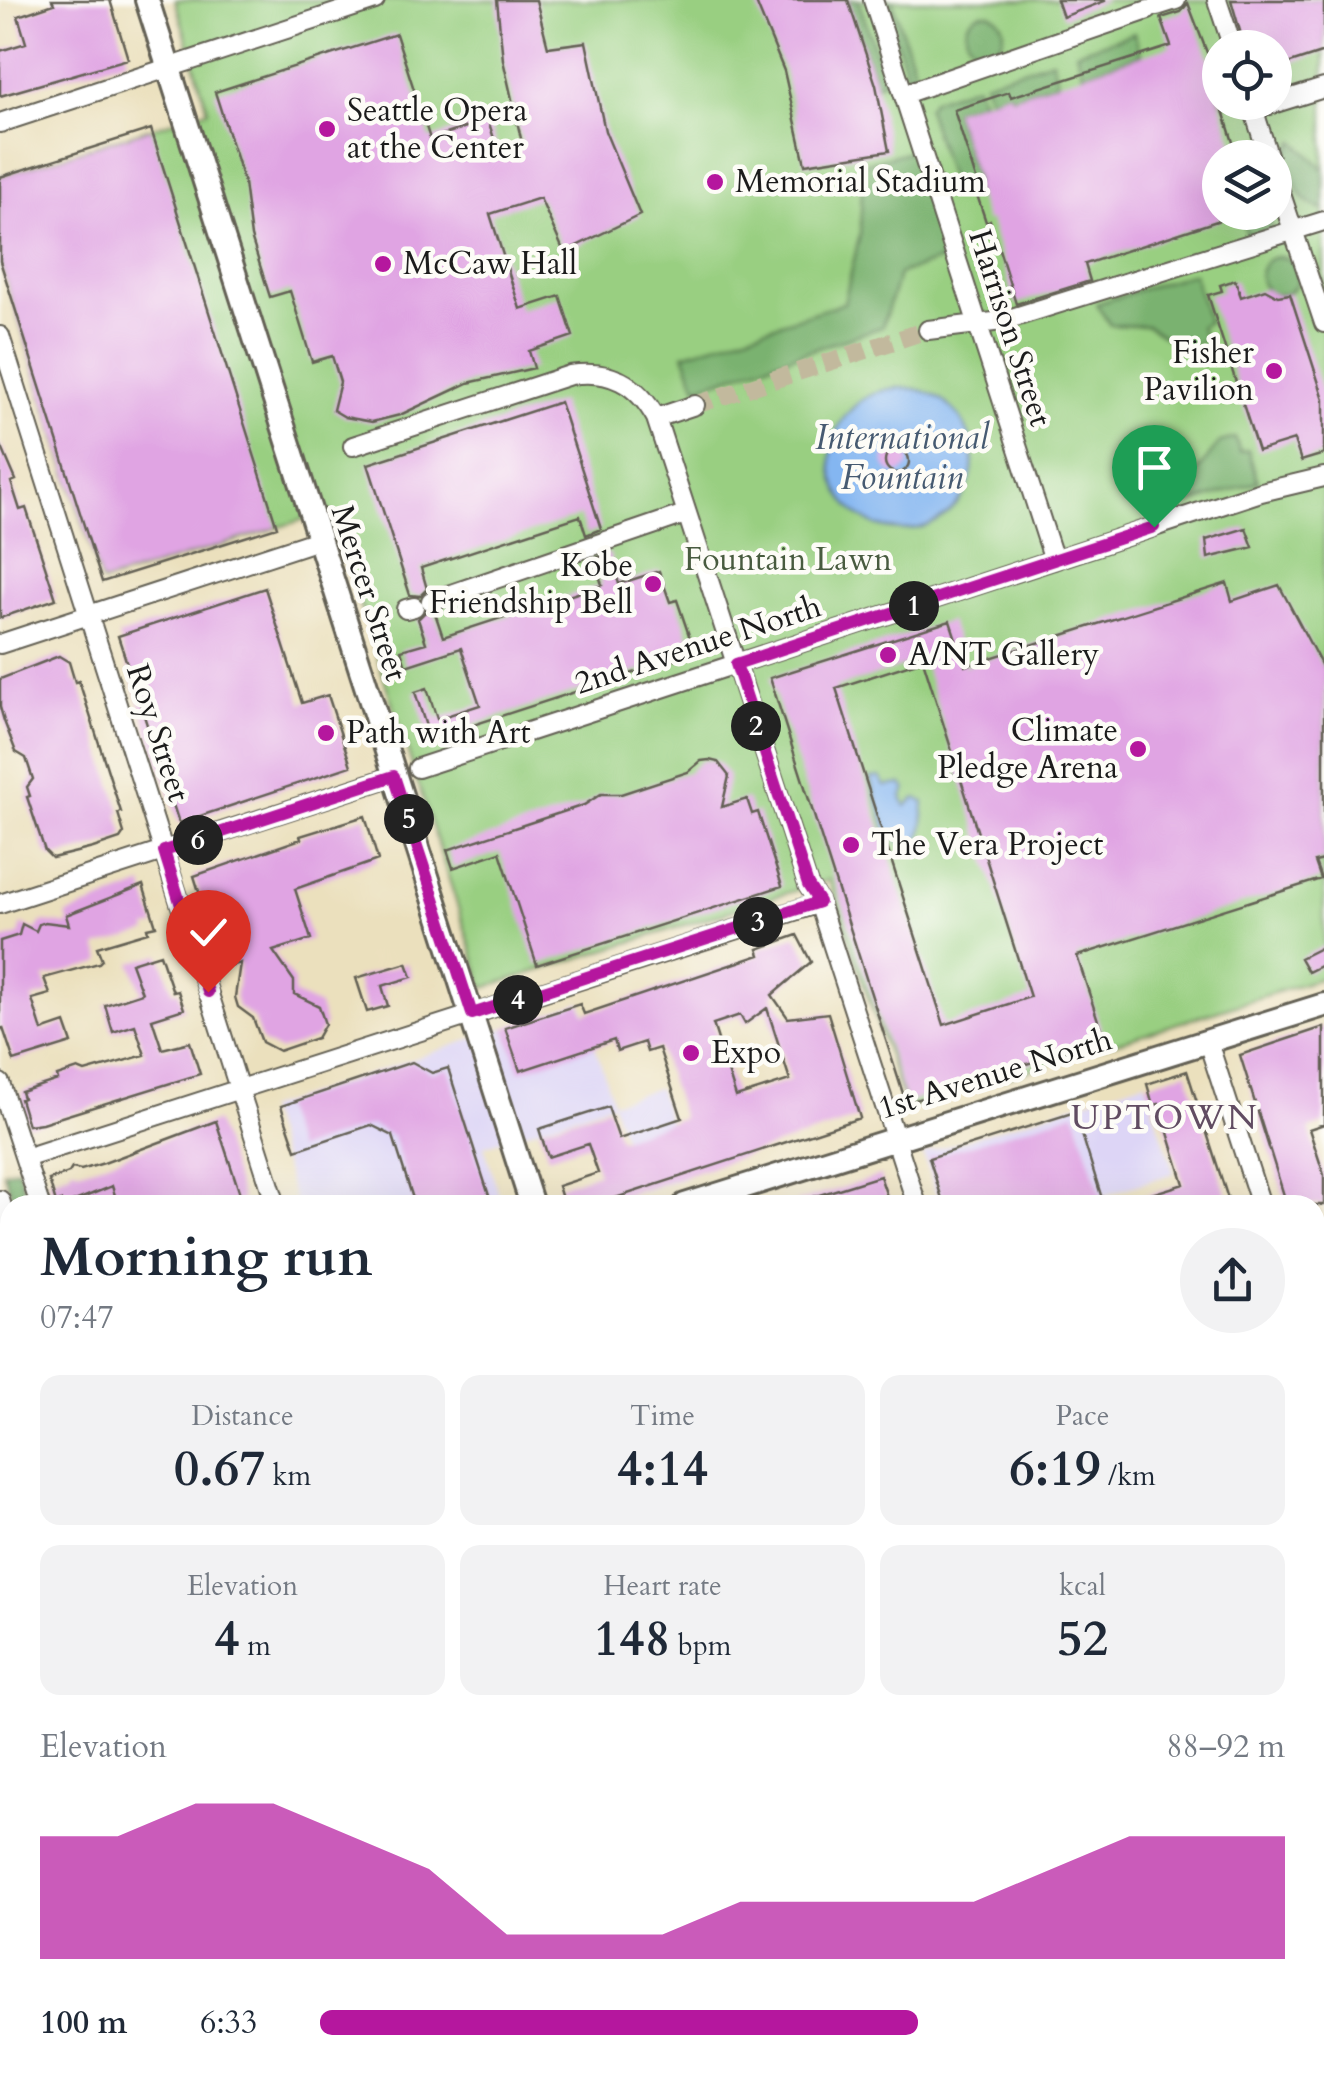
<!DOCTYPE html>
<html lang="en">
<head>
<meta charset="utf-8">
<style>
  :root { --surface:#fff; --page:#f2f2f3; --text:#1f2937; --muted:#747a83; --accent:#b5179e }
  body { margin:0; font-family:Cardo,serif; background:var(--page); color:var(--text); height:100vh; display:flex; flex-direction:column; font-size:38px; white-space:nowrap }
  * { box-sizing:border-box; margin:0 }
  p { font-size:32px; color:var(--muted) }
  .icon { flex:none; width:55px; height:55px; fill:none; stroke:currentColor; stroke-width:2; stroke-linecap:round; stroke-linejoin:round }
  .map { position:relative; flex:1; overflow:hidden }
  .details { position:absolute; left:0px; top:1195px; width:1325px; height:885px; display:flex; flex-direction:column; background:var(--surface); border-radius:30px 30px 0 0; box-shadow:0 10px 40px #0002 }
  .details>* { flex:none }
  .buttons { position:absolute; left:1202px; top:30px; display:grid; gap:20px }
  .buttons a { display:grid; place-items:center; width:90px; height:90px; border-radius:50%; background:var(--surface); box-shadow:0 10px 40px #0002; font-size:50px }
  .pin { position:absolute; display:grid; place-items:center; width:85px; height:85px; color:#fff; margin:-102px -42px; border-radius:50% 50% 50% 0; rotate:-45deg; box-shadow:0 0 10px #0007 }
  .pin .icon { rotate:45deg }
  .km { position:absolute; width:50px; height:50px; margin:-25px; border-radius:50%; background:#222; color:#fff; font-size:28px; line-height:50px; text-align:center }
  .round { display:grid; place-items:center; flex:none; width:105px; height:105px; border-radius:52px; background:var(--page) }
  .head { display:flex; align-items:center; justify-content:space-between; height:170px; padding:0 40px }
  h1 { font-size:55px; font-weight:800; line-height:75px }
  .metrics { display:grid; grid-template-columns:repeat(3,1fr); gap:15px; height:170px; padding:10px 40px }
  .metrics div { display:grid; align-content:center; border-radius:20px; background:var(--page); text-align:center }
  .metrics b { font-size:50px; font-weight:800 }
  .metrics small { font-size:28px; font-weight:400 }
  .metrics p { font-size:28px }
  .chart { height:280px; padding:20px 40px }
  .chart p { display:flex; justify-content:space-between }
  .chart svg { width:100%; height:180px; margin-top:10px; fill:var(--accent); opacity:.7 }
  ul { padding:0 40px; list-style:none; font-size:32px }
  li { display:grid; grid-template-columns:160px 120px 1fr; align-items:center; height:75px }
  li i { height:25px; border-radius:12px; background:var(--accent) }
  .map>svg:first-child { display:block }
  .built { fill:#ddd5f6 }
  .green { fill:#99cf81; stroke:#5a764e; stroke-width:2.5; fill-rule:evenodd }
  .forest { fill:#7ab26f; stroke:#4b6746; stroke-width:2.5 }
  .water { fill:#84b6f1; stroke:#506986; stroke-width:2.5 }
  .building { fill:#e0a4e3; fill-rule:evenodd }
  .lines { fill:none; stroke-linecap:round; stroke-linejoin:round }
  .minor-tunnel { stroke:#c2b99d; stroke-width:18; stroke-dasharray:18 9; stroke-linecap:butt }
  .minor-casing { stroke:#646154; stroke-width:22 }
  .major-casing { stroke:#646154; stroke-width:28 }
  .minor { stroke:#fff; stroke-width:18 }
  .major { stroke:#fff; stroke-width:22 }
  .route-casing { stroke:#fff; stroke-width:20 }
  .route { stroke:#b5179e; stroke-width:12 }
  .poi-dot { fill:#b5179e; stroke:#fdfcf7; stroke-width:4 }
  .labels { text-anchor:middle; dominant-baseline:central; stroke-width:9; stroke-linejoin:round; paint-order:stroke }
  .poi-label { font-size:32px; fill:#1c1c1c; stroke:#fdfcf7; text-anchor:start }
  .street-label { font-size:32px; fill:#1c1c1c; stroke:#fdfcf7 }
  .park-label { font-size:32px; fill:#485b3f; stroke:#fdfcf7 }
  .water-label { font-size:35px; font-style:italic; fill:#465a71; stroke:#fdfcf7 }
  .neighbourhood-label { font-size:35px; letter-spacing:2.5px; fill:#614c62; stroke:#fdfcf7 }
</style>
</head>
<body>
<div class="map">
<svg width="1324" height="2080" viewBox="0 0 1324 2080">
  <rect width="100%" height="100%" fill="#fdfcf7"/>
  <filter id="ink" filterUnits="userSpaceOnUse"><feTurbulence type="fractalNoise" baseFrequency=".01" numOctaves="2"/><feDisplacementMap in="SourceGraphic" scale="20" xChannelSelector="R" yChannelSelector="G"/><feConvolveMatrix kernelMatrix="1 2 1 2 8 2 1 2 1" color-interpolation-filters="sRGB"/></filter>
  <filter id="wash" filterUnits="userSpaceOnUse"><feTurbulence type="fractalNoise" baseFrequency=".0048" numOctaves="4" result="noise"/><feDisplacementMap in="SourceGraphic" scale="40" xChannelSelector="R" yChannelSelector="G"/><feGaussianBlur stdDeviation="2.25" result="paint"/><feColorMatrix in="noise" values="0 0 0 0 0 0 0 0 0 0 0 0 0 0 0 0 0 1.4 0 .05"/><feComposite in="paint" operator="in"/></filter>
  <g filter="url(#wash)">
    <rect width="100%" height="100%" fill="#ebe0bd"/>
    <!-- built -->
    <path class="built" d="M581 1002 613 1102 658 1088 686 1176 642 1191 612 1103 484 1146 502 1205H296L266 1109Z
      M1145 1081 1174 1173 1075 1205H940L923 1154Z
      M1315 1455 1324 1483V1786L1318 1768H1315Z
      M1324 1917V2080H1215L1212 2070H1315V1920Z"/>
    <!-- green -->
    <path class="green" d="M175 0H1324V977L906 1109 829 880 484 988 330 511 102 583 0 261V177L208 110ZM1220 48H1275V102H1220ZM1220 158H1275V212H1220Z"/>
    <!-- forest -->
    <path class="forest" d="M848 0H858L884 76 883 81 876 85Z
      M884 0H892L916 75 912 77 906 71Z
      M966 32a19 19 0 1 1 38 0a19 19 0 1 1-38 0Z
      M1134 33 1141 55 1083 74 1076 52Z
      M1052 60 1058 82 1011 97 1009 92 989 99 984 82Z
      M976 85 982 101 954 110 977 182 973 184 975 191 955 197 927 108 932 100Z
      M1295 141 1324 169V210C1297 203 1294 179 1286 155Z
      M910 151 914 153 947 258 899 274 882 327 697 387 684 354 844 303 860 234 863 164Z
      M1260 213H1270L1271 226 1248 238 1243 223 1261 217Z
      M1260 276a19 19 0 1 1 38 0a19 19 0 1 1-38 0Z
      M1193 273 1208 322 1200 326 1205 341 1182 348 1147 326 1110 325 1096 304Z
      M1235 438 1240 452 1248 450 1258 482 1158 514 1154 498 1193 477 1220 442Z
      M18 1168 29 1205H14L4 1172Z"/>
    <!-- water -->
    <path class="water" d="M831 459a71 71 0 1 1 142 0a71 71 0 1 1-142 0Z
      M880 777 885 786 902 784 906 789 902 798 906 806 916 798 924 802C923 817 926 840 910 848L908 840 899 843 896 836 889 838 870 778Z"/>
    <g id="blocks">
      <!-- building -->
      <path class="building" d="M52 0H110L128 59 0 96V51L26 43 18 16 54 4Z
        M497 0H536L548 47 586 42 605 131 640 215 564 252 540 198 490 214 520 309 560 296 573 336 529 351 534 368 468 383 400 415 372 422 345 417 333 410 340 382 332 356 312 362 290 291 270 297 251 237 244 183 215 92 396 34 430 139 488 120 498 151 522 143 503 60Z
        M755 0H848L876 85 889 151 805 164 784 71Z
        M1057 0H1105V1L1063 17Z
        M1231 0H1324V52L1275 68V48H1245Z
        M1188 3 1211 63 1216 78 1213 79 1238 158H1220V220L1085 264 1090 281 1016 304 990 220 986 222 973 183 977 182 954 110 1009 92 1011 97 1171 46 1161 18 1181 12Z
        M151 129 277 527 102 582 0 261V177Z
        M1235 280 1241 297 1265 289 1278 296 1290 294 1324 399V454L1301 461 1294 440 1258 451 1208 295 1222 291 1220 285Z
        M560 402 601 529 586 535 580 516 421 568 427 589 420 596 410 595 368 464Z
        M0 443 16 480 11 482 20 510 26 508 56 599 0 618Z
        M885 461a12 12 0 1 1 24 0a12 12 0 1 1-24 0Z
        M1246 528 1253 547 1208 558 1206 540Z
        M609 553 619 584 659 571 670 602 677 600 695 653 430 739 415 692 427 688 437 719 480 705 461 648 406 666 401 650 426 643 418 619 425 612 435 613 443 637 602 585 594 559Z
        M1227 583 1232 601 1279 585 1324 670V860L1315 862 1321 879 1077 956 1104 1039 906 1103 770 678 950 621 965 666ZM923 660 1030 997 944 1025 836 688Z
        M265 588 302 703 328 695 351 766 179 823 118 636Z
        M59 656 69 662 75 682 79 681 121 812 118 813 124 833 120 839 93 848 52 858 45 851 27 797 30 796 27 787 33 779 26 758 16 752 4 721 0 707V679Z
        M709 760 718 762 729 776 722 807 747 799 752 814 758 812 782 886 537 965 500 852 453 868 447 850 584 805 601 794H621L688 772 701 761Z
        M365 816 378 860 295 889 311 939 273 951 294 981V994L319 1006 325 1024 317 1038 279 1051 262 1042 253 1018 238 1007 235 997 240 963 223 968 194 876 301 839 300 836Z
        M143 885 156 926 147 928 148 932 97 947 102 960 99 963 44 978 50 994 32 999 42 1031 65 1023 72 1043 14 1061 3 1028 0 1029V941L19 935 22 924 36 931 39 924 45 922 69 925 66 915Z
        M797 935 811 962 772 995 788 1018 828 1013 860 1118 594 1205H564L558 1186 598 1173 588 1144 548 1157 539 1129 608 1107 619 1139 682 1118 659 1048 647 1052 644 1042 617 1051 614 1040 520 1071 505 1028 580 1004 584 1014 760 955 758 949ZM767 1008 790 1080 736 1097 713 1024 740 1015 745 1024Z
        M1324 946V964L1308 972 1300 958Z
        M160 954 173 992 178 991 184 1009 152 1019 162 1049 190 1042 200 1074 42 1123 28 1125 20 1099 23 1098 21 1092 58 1080 57 1076 78 1069 85 1072 145 1055 135 1025 113 1032 105 1005 142 993 131 963Z
        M407 963 412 977 382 986 388 1006 367 1012 356 978Z
        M1324 1027V1124L1309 1129 1324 1175V1205H1287L1240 1055Z
        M412 1062 432 1073 448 1068 492 1205H415L393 1136 371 1125 296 1150 281 1106Z
        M1187 1071 1230 1205H1126L1125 1202 1184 1184 1159 1104 1153 1105 1147 1084Z
        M1075 1112 1104 1205H944L929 1158Z
        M216 1121 242 1200 228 1205H118L112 1186 65 1205 61 1201 56 1203 49 1180 69 1173 72 1168 81 1170 104 1163Z
        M880 1176 890 1205H797V1202Z"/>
    </g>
  </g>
  <g filter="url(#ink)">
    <use href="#blocks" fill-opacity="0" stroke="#646154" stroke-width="2.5"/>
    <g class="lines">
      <!-- minor-tunnel -->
      <path class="minor-tunnel" d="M695 405 928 330"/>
      <defs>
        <path id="minor" d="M873 0 1054 560
          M1217 0 1233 48
          M1157 6 1176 0
          M904 94 1148 10
          M1251 102 1269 158
          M1253 110 1324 88
          M0 123 375 0
          M1275 176 1324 323
          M928 330 1002 321 1324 221
          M0 336 276 1205
          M656 418 695 405
          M353 446 570 375C610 369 637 383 656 418L808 885 819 903 917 1205
          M431 601 685 514
          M406 609 414 607
          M0 644 318 540
          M418 768 1261 492 1324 477
          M0 904 394 776
          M1208 1042 1261 1205
          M0 1083 40 1205
          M25 1158 819 903
          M0 1200 10 1232
          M1315 1374 1324 1402
          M0 1422 10 1419
          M1315 1526 1324 1524
          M1315 1786 1324 1783
          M0 1948 10 1944
          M1315 2047 1324 2044
          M178 2070 181 2080
          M472 2070 475 2080
          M1192 2070 1195 2080
          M391 2080 423 2070
          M1211 2080 1242 2070"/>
        <path id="major" d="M147 0 532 1205
          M685 1205 1324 1005
          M1315 1265 1324 1262
          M0 1687 10 1683
          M806 2070 809 2080"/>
      </defs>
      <!-- minor casing -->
      <use href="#minor" class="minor-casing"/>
      <!-- major casing -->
      <use href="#major" class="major-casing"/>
      <!-- minor -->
      <use href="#minor" class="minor"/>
      <!-- major -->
      <use href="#major" class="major"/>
    </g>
  </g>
  <g class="lines" filter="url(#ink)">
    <defs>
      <path id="route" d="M208 992 164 851 394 776 472 1014 819 902 808 885 736 664 1154 527"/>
    </defs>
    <!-- route casing -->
    <use href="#route" class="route-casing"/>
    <!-- route -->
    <use href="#route" class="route"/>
  </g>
  <!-- markers -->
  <g class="poi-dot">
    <circle cx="327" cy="129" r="10"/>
    <circle cx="715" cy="182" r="10"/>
    <circle cx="383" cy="264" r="10"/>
    <circle cx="1274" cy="371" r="10"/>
    <circle cx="653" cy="584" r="10"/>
    <circle cx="888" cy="655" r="10"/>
    <circle cx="326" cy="733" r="10"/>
    <circle cx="1138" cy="749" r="10"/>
    <circle cx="851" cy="845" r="10"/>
    <circle cx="691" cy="1053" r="10"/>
  </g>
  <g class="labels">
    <!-- poi labels -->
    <g class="poi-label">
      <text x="347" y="111">Seattle Opera<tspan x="347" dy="37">at the Center</tspan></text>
      <text x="735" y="182">Memorial Stadium</text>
      <text x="403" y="264">McCaw Hall</text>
      <text x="1254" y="353" text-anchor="end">Fisher<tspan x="1254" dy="37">Pavilion</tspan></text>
      <text x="633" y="566" text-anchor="end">Kobe<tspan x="633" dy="37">Friendship Bell</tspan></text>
      <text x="908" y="655">A/NT Gallery</text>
      <text x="1118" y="731" text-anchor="end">Climate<tspan x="1118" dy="37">Pledge Arena</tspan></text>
      <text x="346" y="733">Path with Art</text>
      <text x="871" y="845">The Vera Project</text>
      <text x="711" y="1053">Expo</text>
    </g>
    <!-- street labels -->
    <g class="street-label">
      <text transform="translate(1010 328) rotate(72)">Harrison Street</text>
      <text transform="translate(369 593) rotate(72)">Mercer Street</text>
      <text transform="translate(698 645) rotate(-18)">2nd Avenue North</text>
      <text transform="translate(158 733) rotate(72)">Roy Street</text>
      <text transform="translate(995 1074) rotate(-17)">1st Avenue North</text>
    </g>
    <!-- park labels -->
    <g class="park-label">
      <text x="788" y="560">Fountain Lawn</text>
    </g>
    <!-- water labels -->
    <g class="water-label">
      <text x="902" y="438">International<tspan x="902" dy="40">Fountain</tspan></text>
    </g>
    <!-- neighbourhood labels -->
    <g class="neighbourhood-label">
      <text x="1165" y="1118">UPTOWN</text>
    </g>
  </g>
</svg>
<div class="buttons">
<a><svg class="icon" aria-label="locate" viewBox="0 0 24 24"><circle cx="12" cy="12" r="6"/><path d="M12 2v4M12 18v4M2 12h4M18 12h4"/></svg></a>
<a><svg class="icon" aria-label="layers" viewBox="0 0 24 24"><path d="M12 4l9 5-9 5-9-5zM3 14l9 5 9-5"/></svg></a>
</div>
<div class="pin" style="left:1154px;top:527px;background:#1e9e55"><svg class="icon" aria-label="arrive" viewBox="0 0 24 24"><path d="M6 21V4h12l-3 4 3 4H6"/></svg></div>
<div class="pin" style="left:208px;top:992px;background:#d93025"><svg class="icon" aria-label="check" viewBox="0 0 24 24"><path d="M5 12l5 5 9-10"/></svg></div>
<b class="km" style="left:914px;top:606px">1</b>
<b class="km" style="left:756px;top:726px">2</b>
<b class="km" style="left:758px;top:922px">3</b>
<b class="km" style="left:518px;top:1000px">4</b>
<b class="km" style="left:409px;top:819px">5</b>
<b class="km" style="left:198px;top:840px">6</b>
<section class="details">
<div class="head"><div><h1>Morning run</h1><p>07:47</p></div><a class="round"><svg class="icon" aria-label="share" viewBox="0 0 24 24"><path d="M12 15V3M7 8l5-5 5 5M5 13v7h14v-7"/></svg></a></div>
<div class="metrics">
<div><p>Distance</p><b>0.67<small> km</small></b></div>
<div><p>Time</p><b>4:14</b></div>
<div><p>Pace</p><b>6:19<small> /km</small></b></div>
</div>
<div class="metrics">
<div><p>Elevation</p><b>4<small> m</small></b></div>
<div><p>Heart rate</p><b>148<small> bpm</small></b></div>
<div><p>kcal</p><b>52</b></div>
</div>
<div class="chart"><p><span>Elevation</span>88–92 m</p>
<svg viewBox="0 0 160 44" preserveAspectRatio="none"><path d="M0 44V14L10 14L20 6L30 6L40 14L50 22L60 38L70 38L80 38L90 30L100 30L110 30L120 30L130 22L140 14L150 14L160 14V44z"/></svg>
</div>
<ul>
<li><b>100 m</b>6:33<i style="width:62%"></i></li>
</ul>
</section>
</div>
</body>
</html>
